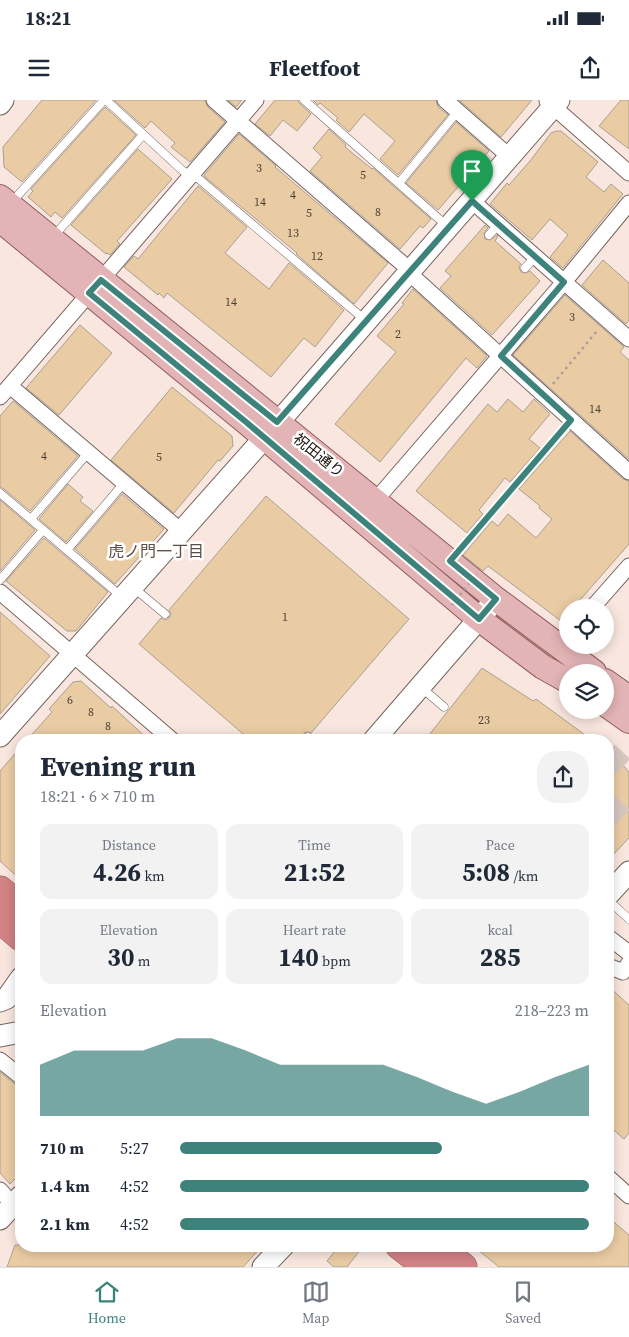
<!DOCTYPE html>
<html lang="en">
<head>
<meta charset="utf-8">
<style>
  :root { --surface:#fff; --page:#f2f2f3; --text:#1f2937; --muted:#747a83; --line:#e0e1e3; --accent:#3d837c }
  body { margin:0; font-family:"Source Serif 4","Noto Sans JP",serif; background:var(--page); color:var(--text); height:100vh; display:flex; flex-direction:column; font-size:19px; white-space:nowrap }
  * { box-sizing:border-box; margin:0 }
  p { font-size:16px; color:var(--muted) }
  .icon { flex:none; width:28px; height:28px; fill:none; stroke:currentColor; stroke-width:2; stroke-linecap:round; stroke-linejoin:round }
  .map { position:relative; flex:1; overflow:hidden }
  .drawer { position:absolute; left:15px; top:634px; width:599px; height:518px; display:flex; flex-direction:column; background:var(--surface); border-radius:20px; box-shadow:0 2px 12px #0003 }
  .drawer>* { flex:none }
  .controls { position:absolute; left:559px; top:499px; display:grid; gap:10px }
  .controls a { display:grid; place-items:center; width:55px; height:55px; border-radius:50%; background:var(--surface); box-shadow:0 2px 12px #0003; font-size:25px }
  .pin { position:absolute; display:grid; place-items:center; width:42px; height:42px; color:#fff; margin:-51px -21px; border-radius:50% 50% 50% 0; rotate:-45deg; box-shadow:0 0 5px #0007 }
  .pin .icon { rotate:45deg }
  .round { display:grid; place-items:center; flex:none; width:52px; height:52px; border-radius:20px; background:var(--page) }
  .headline { display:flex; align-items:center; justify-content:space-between; height:85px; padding:0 25px }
  h1 { font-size:28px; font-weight:700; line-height:38px }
  .stats { display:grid; grid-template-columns:repeat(3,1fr); gap:8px; height:85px; padding:5px 25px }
  .stats div { display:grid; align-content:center; border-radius:12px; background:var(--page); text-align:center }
  .stats b { font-size:25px; font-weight:700 }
  .stats small { font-size:14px; font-weight:400 }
  .stats p { font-size:14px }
  .chart { height:140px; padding:10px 25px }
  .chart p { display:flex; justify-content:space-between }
  .chart svg { width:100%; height:90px; margin-top:5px; fill:var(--accent); opacity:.7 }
  ul { padding:0 25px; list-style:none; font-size:16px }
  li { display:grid; grid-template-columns:80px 60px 1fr; align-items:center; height:38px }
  li i { height:12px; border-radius:6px; background:var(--accent) }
  .status { display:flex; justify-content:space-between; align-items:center; height:35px; padding:0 25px; background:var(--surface); direction:ltr }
  .status svg { height:14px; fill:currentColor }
  header { display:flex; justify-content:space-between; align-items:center; height:65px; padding:0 25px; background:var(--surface); font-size:22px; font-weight:700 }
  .dock { display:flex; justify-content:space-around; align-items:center; height:70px; border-top:1px solid var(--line); background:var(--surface); font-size:14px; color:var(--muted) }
  .dock a { display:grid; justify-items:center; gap:2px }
  .dock .selected { color:var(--accent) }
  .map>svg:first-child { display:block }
  .building { fill:#eacca4; stroke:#a99f91 }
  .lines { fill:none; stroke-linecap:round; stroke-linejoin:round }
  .secondary-tunnel { stroke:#d7c7c0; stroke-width:21; stroke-dasharray:21 11; stroke-linecap:butt }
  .lane-casing { stroke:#75655e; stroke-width:9 }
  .street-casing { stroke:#75655e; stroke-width:17 }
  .secondary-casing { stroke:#75655e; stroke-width:23 }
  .primary-casing { stroke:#915b5b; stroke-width:26 }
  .highway-casing { stroke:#915b5b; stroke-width:29 }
  .path { stroke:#ab9d97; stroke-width:2.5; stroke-dasharray:2.5 4; stroke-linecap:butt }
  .lane { stroke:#fff; stroke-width:8 }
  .street { stroke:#fff; stroke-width:15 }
  .secondary { stroke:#fff; stroke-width:21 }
  .primary { stroke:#e3b4b5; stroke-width:24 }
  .highway { stroke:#d18284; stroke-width:28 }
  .path-bridge { stroke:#ab9d97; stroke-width:2.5; stroke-dasharray:2.5 4; stroke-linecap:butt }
  .route-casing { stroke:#fff; stroke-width:10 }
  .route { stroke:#3d837c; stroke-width:6 }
  .labels { text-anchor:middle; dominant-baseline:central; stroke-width:5; stroke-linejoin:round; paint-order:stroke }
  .number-label { font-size:12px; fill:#4d4135 }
  .street-label { font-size:15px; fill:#191310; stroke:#fff }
  .neighbourhood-label { font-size:16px; fill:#5b4c46; stroke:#fff }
</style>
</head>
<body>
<div class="status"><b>18:21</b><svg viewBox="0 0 49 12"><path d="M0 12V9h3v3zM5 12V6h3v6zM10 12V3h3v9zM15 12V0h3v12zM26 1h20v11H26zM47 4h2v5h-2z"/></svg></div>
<header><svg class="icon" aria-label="menu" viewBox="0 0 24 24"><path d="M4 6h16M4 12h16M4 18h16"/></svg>Fleetfoot<svg class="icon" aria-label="share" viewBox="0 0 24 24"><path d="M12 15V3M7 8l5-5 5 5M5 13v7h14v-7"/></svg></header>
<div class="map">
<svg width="629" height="1167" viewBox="0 0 629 1167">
  <rect width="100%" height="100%" fill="#f9e7df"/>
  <!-- building -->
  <path class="building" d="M42 0H96L22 82 4 67 3 47Z
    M114 0H205L208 7 225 22 190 62 171 47 175 43 151 21 145 28Z
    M228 0H242L236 7Z
    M275 0H298L300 4 311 14 297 31 283 20 270 36 255 24Z
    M313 0H436L438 7 448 15 398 75 380 59 395 41 364 14 349 32 336 20 338 18 320 3 318 5Z
    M459 0H532L501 37Z
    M621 0H629V49L599 26Z
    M105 7 136 35 62 118 55 112 51 117 28 97 33 91 31 89Z
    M456 22 489 51 438 110 406 83Z
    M329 29 346 45 345 47 372 69 373 68 431 119 423 128 420 126 400 149 310 71 322 57 313 48Z
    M556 31H561L598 62 586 77 604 92 611 84 623 94 563 168 550 157 568 135 550 119 532 140 490 104 507 83 509 85 530 61 551 33Z
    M239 34 276 66 275 67 388 163 354 204 296 154 297 153 205 77 204 75Z
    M138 49 172 79 117 141 120 144 110 155 107 153 106 154 71 125Z
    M198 86 247 127 225 153 269 189 289 163 344 210 315 247 304 238 271 277 167 193 164 198 159 193 158 195 124 167 134 156 138 159Z
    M485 125 488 128 484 133 485 139 490 140 497 135 498 136 495 141 521 164 519 167 521 172 526 173 530 171 540 181 492 235 440 188 451 176 445 171Z
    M603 160 629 183V220L626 224 582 185Z
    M413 189 487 256 477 268 466 258 380 362 335 324 396 252 377 236 404 204 402 203Z
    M565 195 624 247 620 252 629 260V359L513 255Z
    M80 225 112 253 59 315 26 288Z
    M172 287 232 336 233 346 220 361 218 360 174 413 111 360Z
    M508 299 523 312 534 299 550 314 529 339 540 348 510 382 505 378 479 410 483 414 467 433 416 391 488 304 497 312Z
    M13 301 78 356 30 411 4 389 0 387V316Z
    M570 331 623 379 629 381V444L573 508H568V513L561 521 488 466 483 471 463 455 492 421 498 426 508 414 536 438 552 419 539 408 540 406 519 389Z
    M68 384 83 397 80 401 93 411 66 442 39 419Z
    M122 394 164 429 115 484 75 449Z
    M266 396 409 519 311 633 307 632 304 633 303 640H250L139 544 161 518 165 520 169 518 171 514 169 510Z
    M0 400 35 430 0 471Z
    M44 438 108 492 76 531H67L6 481Z
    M0 512 50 556 0 614Z
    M482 568 533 601 536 599 592 640H425Z
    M81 581 111 608 112 606 149 640H27L52 612 49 609 73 582Z
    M21 647V780L0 761V671Z
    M608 648 629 672V738L608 760Z
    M608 886 629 905V1033L624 1039 608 1025Z
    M0 972 15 984 21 986V1073L10 1084 0 1073Z
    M608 1117 629 1135V1167H499L472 1145H608Z
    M15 1145H263L243 1167H7Z
    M340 1145H364L347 1167H334L327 1161Z"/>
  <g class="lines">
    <!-- secondary-tunnel -->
    <path class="secondary-tunnel" d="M608 667 629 645
      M608 718 629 695"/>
    <defs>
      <path id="lane" d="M106 0 183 71 199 79 365 220
        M304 0 447 126
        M399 83 458 11
        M11 103 104 0
        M489 135 498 125
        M53 137 143 35
        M525 168 535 157
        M0 393 122 497
        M31 419 88 353
        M67 450 124 383
        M451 460 571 320
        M0 480 43 430
        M134 488 165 514
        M422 588 444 607
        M308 637 311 640
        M608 800 629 819"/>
      <path id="street" d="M214 0 411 171
        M445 0 510 57
        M547 1 629 73
        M472 101 629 239
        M409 173 629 372
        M10 286 181 431
        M0 297 256 0
        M375 401 564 182 629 103
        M0 492 172 640
        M592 508 629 466
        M608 837 629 853
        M608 866 623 872 629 863
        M0 960 21 977
        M608 1077 629 1096
        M0 1090 13 1105"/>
      <path id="secondary" d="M0 4 3 0
        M0 636 289 310 559 0
        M374 640 496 499
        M608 795 629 772
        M0 901 7 898 21 878
        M0 936 21 932
        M0 1119 21 1096
        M263 1167 284 1145"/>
      <path id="primary" d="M0 97 496 499 594 572
        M0 120 246 322 479 519 543 567 568 581
        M605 581 629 598
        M605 604 629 621"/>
      <path id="highway" d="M0 790 21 808
        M0 819 21 837
        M399 1145 427 1167
        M436 1145 463 1167"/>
    </defs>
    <!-- lane casing -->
    <use href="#lane" class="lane-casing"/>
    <!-- street casing -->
    <use href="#street" class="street-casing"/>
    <!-- secondary casing -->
    <use href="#secondary" class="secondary-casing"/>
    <!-- primary casing -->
    <use href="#primary" class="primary-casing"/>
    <!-- highway casing -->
    <use href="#highway" class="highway-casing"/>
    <!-- path -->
    <path class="path" d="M553 284 597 231"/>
    <!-- lane -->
    <use href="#lane" class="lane"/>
    <!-- street -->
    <use href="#street" class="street"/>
    <!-- secondary -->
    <use href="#secondary" class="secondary"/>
    <!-- primary -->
    <use href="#primary" class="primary"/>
    <!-- highway -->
    <use href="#highway" class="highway"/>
    <!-- path-bridge -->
    <path class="path-bridge" d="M452 505 477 474"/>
  </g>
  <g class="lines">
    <defs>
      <path id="route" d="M472 101 564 182 501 256 571 320 450 461 496 499 479 519 246 322 89 193 101 180 277 322Z"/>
    </defs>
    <!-- route casing -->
    <use href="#route" class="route-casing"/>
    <!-- route -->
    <use href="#route" class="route"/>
  </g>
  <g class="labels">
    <!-- number labels -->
    <g class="number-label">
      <text x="259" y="68">3</text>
      <text x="363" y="75">5</text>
      <text x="293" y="95">4</text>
      <text x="260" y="102">14</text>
      <text x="378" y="112">8</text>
      <text x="309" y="113">5</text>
      <text x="293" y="133">13</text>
      <text x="317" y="156">12</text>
      <text x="231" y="202">14</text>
      <text x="572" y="217">3</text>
      <text x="398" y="234">2</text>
      <text x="595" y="309">14</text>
      <text x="44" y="356">4</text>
      <text x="159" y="357">5</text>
      <text x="285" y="517">1</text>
      <text x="70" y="600">6</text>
      <text x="91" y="612">8</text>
      <text x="484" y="620">23</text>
      <text x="108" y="626">8</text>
    </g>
    <!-- street labels -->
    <g class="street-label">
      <text transform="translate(319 355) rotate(39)">祝田通り</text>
    </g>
    <!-- neighbourhood labels -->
    <g class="neighbourhood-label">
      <text x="156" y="451">虎ノ門一丁目</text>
    </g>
  </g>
</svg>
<div class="controls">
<a><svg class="icon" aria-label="locate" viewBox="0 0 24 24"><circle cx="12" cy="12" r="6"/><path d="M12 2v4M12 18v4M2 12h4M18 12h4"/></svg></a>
<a><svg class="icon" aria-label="layers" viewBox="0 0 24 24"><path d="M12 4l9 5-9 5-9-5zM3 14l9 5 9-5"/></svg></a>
</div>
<div class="pin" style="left:472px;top:101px;background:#1e9e55"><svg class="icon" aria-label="arrive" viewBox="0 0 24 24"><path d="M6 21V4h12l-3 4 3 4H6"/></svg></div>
<section class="drawer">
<div class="headline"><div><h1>Evening run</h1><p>18:21 · 6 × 710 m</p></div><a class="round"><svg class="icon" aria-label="share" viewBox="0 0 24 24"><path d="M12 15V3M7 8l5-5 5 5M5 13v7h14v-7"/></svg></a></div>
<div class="stats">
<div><p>Distance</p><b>4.26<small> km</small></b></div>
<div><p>Time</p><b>21:52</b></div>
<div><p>Pace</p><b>5:08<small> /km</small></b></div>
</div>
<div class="stats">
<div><p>Elevation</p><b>30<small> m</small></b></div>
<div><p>Heart rate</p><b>140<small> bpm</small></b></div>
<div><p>kcal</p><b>285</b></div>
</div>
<div class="chart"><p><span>Elevation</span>218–223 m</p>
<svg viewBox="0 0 160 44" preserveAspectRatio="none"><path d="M0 44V19L10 12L20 12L30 12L40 6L50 6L60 12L70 19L80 19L90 19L100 19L110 25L120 32L130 38L140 32L150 25L160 19V44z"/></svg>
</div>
<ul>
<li><b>710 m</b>5:27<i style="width:64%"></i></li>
<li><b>1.4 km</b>4:52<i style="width:100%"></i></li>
<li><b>2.1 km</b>4:52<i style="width:100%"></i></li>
</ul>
</section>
</div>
<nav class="dock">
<a class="selected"><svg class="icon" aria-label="home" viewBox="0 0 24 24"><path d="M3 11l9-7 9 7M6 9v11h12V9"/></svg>Home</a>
<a><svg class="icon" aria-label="map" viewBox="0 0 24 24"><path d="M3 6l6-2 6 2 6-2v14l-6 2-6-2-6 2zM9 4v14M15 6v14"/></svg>Map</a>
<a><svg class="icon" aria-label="saved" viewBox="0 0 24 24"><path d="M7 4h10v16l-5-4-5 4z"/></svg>Saved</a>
</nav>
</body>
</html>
